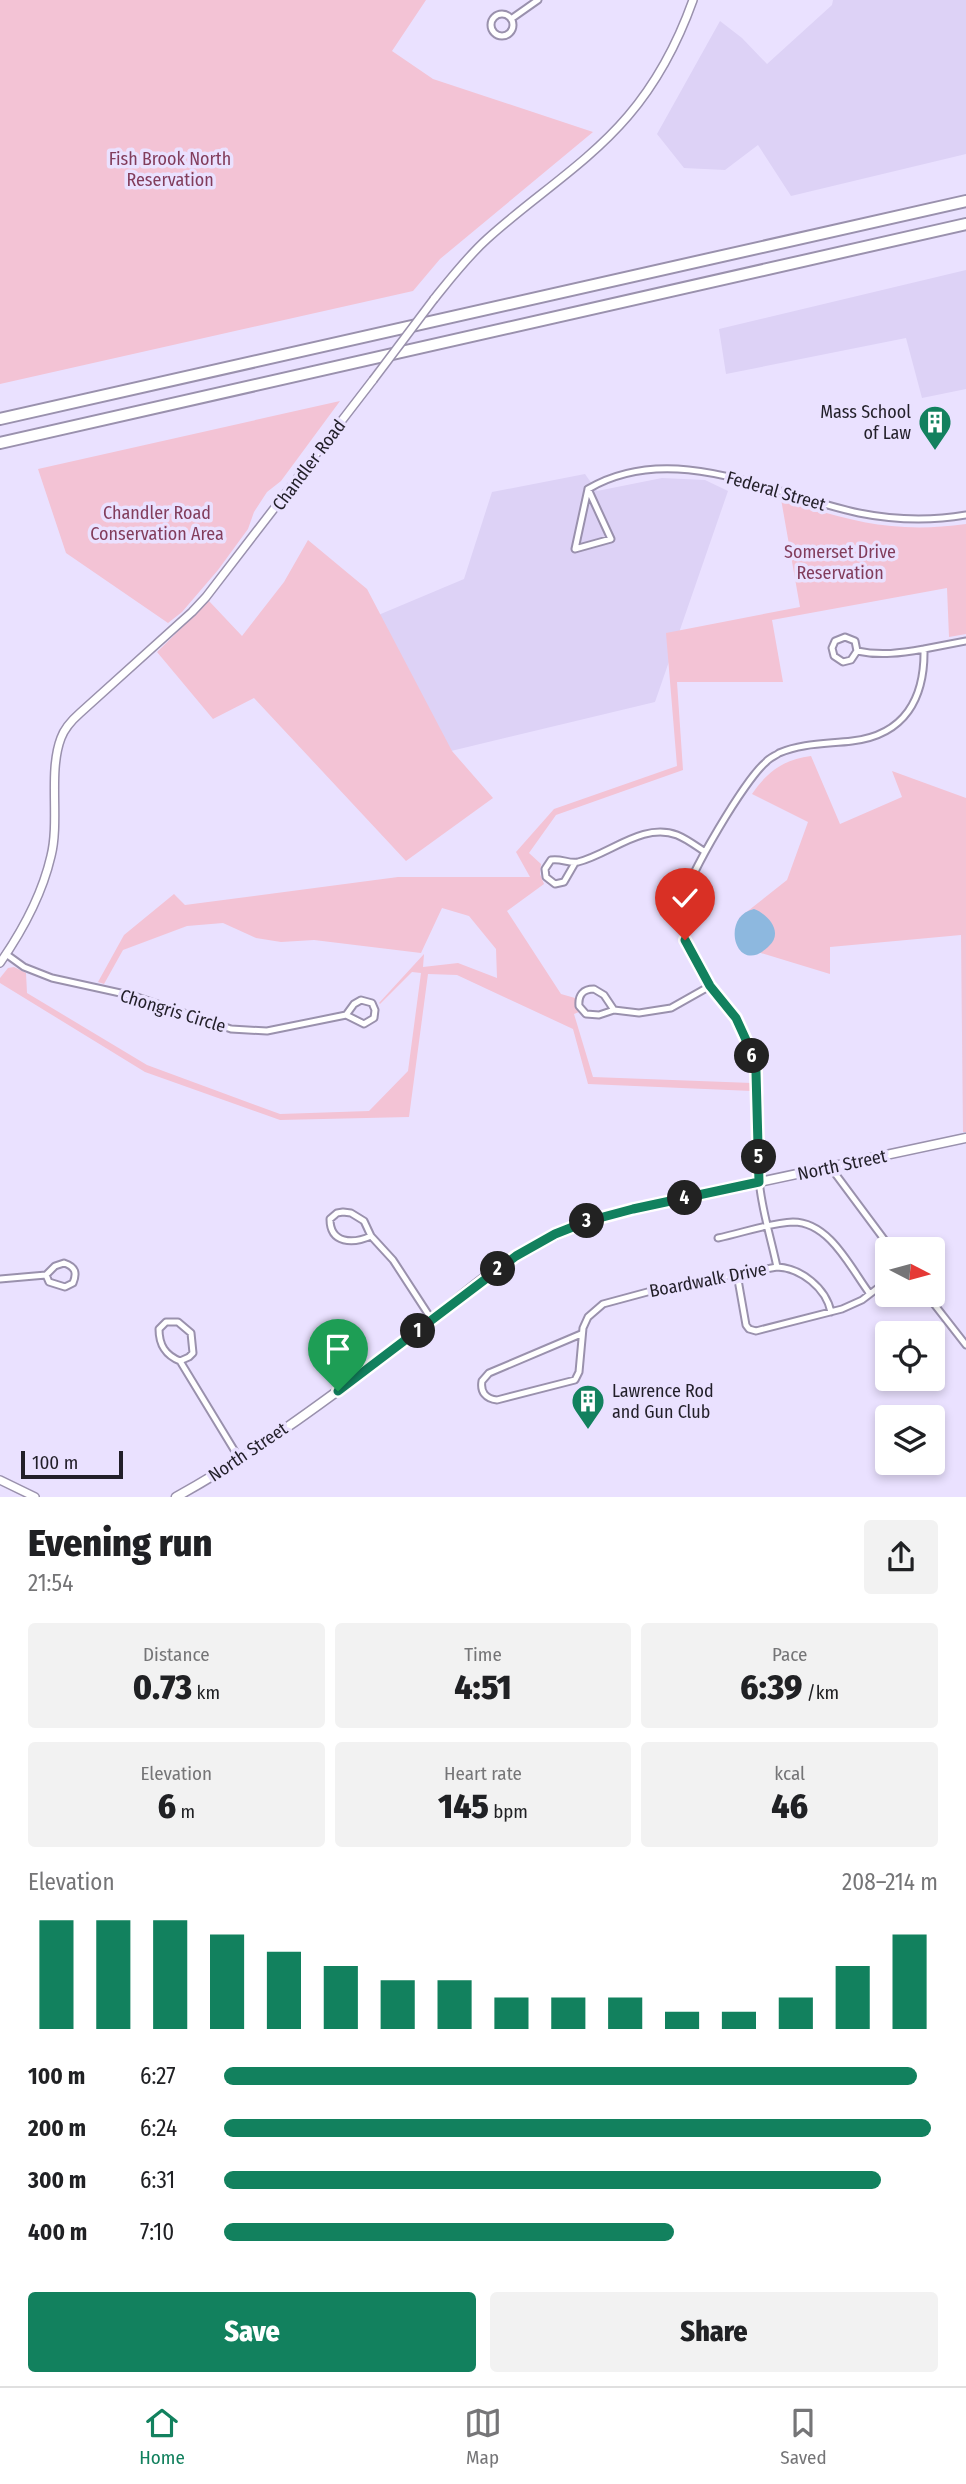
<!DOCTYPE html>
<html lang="en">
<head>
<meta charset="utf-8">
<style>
  :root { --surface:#fff; --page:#f2f2f2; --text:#202124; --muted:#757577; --line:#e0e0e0; --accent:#12815e }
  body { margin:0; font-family:"Fira Sans Condensed",sans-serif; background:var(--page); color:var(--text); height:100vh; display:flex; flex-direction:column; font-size:26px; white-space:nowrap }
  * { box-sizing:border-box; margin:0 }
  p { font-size:23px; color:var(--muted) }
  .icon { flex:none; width:38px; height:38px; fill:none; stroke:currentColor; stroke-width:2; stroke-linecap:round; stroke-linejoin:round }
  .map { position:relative; height:1497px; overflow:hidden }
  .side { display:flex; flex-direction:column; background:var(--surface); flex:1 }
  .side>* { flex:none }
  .needle { width:46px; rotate:96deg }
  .controls { position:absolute; left:875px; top:1237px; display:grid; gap:14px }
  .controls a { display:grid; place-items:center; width:70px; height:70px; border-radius:7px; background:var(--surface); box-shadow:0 4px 10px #0003; font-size:35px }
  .scale { position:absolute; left:21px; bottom:18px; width:102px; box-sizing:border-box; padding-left:7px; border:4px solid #221f29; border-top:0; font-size:19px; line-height:24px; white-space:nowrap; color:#221f29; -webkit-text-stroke:5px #eae1ff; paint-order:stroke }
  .pin { position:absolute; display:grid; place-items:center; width:60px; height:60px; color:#fff; margin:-72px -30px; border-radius:50% 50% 50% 0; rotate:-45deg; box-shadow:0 0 7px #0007 }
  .pin .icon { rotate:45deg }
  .km { position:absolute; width:35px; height:35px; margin:-18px; border-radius:50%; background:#222; color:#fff; font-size:19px; line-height:35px; text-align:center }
  .round { display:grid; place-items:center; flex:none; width:74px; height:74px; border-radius:7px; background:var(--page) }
  .summary { display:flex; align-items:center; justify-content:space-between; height:119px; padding:0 28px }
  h1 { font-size:38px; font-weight:800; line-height:52px }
  .stats { display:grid; grid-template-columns:repeat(3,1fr); gap:10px; height:119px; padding:7px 28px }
  .stats div { display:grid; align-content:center; border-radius:7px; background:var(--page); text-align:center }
  .stats b { font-size:35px; font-weight:800 }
  .stats small { font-size:19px; font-weight:400 }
  .stats p { font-size:19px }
  .chart { height:196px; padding:14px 28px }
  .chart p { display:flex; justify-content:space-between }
  .chart svg { width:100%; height:126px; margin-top:7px; stroke:var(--accent); stroke-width:6 }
  .action { display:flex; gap:14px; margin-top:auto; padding:14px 28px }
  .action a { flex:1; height:80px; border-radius:7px; background:var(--accent); color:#fff; font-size:28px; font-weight:800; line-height:80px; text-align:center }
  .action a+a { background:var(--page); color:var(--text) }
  ul { padding:0 28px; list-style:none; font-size:23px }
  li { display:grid; grid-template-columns:112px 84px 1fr; align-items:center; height:52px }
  li i { height:18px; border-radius:9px; background:var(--accent) }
  .menu { display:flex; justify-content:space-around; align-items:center; height:98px; border-top:2px solid var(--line); background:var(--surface); font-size:19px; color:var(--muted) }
  .menu a { display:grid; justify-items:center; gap:4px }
  .menu .on { color:var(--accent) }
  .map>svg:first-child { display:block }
  .built { fill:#ddd2f6 }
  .green { fill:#f3c3d5 }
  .water { fill:#8db8df }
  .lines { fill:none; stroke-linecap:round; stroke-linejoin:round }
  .minor-casing { stroke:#9a91ad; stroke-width:9 }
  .tertiary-casing { stroke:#9a91ad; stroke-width:10 }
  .secondary-casing { stroke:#9a91ad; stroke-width:11 }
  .motorway-casing { stroke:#9a91ad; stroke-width:14 }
  .minor { stroke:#fff; stroke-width:5 }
  .tertiary { stroke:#fff; stroke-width:7 }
  .secondary { stroke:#fff; stroke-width:8 }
  .motorway { stroke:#fff; stroke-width:10 }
  .tertiary-bridge-casing { stroke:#9a91ad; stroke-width:10; stroke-linecap:butt }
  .tertiary-bridge { stroke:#fff; stroke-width:7 }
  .route-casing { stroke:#fff; stroke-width:14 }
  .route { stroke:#12815e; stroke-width:9 }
  .labels { text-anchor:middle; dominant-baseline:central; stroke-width:7; stroke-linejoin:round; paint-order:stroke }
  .park-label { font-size:18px; fill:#823d5c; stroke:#eae1ff }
  .poi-label { font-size:18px; fill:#221f29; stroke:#eae1ff; text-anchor:end }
  .street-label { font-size:18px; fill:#221f29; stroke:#eae1ff }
</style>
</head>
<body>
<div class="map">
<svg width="966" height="1497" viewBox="0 0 966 1497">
  <rect width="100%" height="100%" fill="#eae1ff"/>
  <!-- built -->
  <path class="built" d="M833 0H966V154L791 196 758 145 725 170 684 168 657 134 720 21 742 38 767 64 832 5Z
    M966 270V389L922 398 906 338 726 374 719 329Z
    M585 474 597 491 662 478 705 480 728 491 655 702 451 751 376 616 464 579 492 492Z"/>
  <!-- green -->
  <path class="green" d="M0 0H426L392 51 433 79 593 132 440 259 413 291 0 384Z
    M340 401 281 481 267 492 254 512 248 529 218 570 182 612 168 623 66 553 38 469Z
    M781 499C849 521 894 534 966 524V634L949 637 947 588 772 620 783 682H677L683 770 556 815 529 853 541 864 540 874 544 884 507 911 561 994 575 998 579 1012 574 1014 593 1077 752 1083V1091L588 1084 573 1029 457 975 428 974 409 1117 280 1120 145 1072 0 983V978L8 968 14 967 26 973 27 993 147 1065 280 1114 369 1111 408 1071 421 973 412 972 380 1004 379 1003 424 954 423 967 458 963 497 978 496 949 469 916 442 908 421 953 314 940 281 942 256 938 223 923 187 926 123 950 104 984 98 982 124 935 174 894 185 905 398 877H530L516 852 554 809 677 766 666 633 800 607Z
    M308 540 367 589 452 751 493 798 406 861 254 698 213 719 157 652 209 601 242 636 284 582Z
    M811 756 840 824 902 797 892 771 966 798V1132H963L961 935 830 947V974L738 946 739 918 787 880 808 822 752 794C767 772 784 759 811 756Z"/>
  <!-- water -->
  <path class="water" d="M754 909C768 914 784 932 769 946 736 979 719 916 754 909Z"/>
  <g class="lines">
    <defs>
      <path id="minor" d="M491 25a11 11 0 1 1 22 0a11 11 0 1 1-22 0Z
        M511 19 538 0
        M588 489 575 549 611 539 588 489C673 439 773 495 859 513 894 520 931 521 966 515
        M857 651 851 660 843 662 834 656 832 648 835 641 845 637 855 641 857 651C881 656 901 653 924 649
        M575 863 564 882 555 884 546 877 545 869 551 860C561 858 569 864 578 862 610 854 643 822 677 835 687 839 696 846 705 852
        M6 954 24 967 52 978 134 996 231 1029 267 1031 346 1015 364 1024 374 1018 375 1010 372 1003 361 1000 354 1004 346 1015
        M614 1010 599 1015 586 1014 579 1006C578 995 583 989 594 989L604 995 614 1010 639 1013 671 1008 710 986
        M831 1168 892 1250
        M371 1236C353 1244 330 1244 330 1219L337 1213 343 1212 351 1213 364 1221 371 1236 393 1260 432 1320
        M718 1238C742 1233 769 1223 793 1222 830 1222 851 1269 870 1294
        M64 1263C76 1267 77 1273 73 1283L65 1287 49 1282 46 1275 55 1266Z
        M777 1267C771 1238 761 1208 759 1179 757 1142 764 1086 751 1052 747 1041 742 1029 736 1019 729 1007 718 997 710 986 693 961 678 932 683 902 687 877 746 778 766 762 769 758 775 756 779 753 802 743 828 744 852 741 905 735 925 698 924 649L966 641
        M737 1274 746 1325 749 1329 756 1331 842 1309 862 1300 887 1281
        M0 1279 46 1275
        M927 1295 966 1345
        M581 1334 489 1373 482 1381C480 1392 486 1399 497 1400L575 1380 579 1372 583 1328 588 1317 603 1304 666 1287 777 1267C801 1268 826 1288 831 1312
        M180 1361C165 1355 159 1345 159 1329L166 1322H178L191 1333 193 1353 189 1357 180 1361 239 1458"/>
      <path id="tertiary" d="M434 299C451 278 467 257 487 239 533 197 587 164 628 116 657 82 678 42 693 0
        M0 963C23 930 42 895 51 856 60 820 48 772 61 738 65 727 72 720 80 713L192 612 206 597 373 380
        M0 1480 35 1497"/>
      <path id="secondary" d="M176 1497C258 1452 334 1394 409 1338 446 1310 480 1277 519 1254 555 1232 593 1220 633 1209L966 1138"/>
      <path id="motorway" d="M0 419 966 201
        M0 443 966 224"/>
    </defs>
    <!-- minor casing -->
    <use href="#minor" class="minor-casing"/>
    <!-- tertiary casing -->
    <use href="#tertiary" class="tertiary-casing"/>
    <!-- secondary casing -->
    <use href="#secondary" class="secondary-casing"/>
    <!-- motorway casing -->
    <use href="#motorway" class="motorway-casing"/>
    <!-- minor -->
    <use href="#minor" class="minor"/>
    <!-- tertiary -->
    <use href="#tertiary" class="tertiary"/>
    <!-- secondary -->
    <use href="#secondary" class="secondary"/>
    <!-- motorway -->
    <use href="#motorway" class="motorway"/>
    <defs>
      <path id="tertiary-bridge" d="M373 380 434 299"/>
    </defs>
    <!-- tertiary-bridge casing -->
    <use href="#tertiary-bridge" class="tertiary-bridge-casing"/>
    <!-- tertiary-bridge -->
    <use href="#tertiary-bridge" class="tertiary-bridge"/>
  </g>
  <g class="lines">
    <defs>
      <path id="route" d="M338 1391 516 1256 555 1234 588 1221 633 1209 759 1182 756 1072 752 1053 736 1018 710 986 685 940"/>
    </defs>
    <!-- route casing -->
    <use href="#route" class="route-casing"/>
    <!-- route -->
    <use href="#route" class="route"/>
  </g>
  <!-- icons -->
  <defs>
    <symbol id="building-pin" viewBox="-11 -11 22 30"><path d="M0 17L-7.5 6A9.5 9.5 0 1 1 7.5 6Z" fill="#12815e" stroke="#eae1ff"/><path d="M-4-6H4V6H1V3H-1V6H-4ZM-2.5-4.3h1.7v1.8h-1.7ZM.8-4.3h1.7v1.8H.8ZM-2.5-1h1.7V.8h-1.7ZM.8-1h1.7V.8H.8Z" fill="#fff"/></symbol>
  </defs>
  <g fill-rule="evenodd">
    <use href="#building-pin" x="916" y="403" width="38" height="52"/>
    <use href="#building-pin" x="569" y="1382" width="38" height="52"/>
  </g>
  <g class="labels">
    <!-- park labels -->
    <g class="park-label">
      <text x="170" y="159">Fish Brook North<tspan x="170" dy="21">Reservation</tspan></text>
      <text x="157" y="513">Chandler Road<tspan x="157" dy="21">Conservation Area</tspan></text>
      <text x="840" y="552">Somerset Drive<tspan x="840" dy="21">Reservation</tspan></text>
    </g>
    <!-- poi labels -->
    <g class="poi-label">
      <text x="911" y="412">Mass School<tspan x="911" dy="21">of Law</tspan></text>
      <text x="612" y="1391" text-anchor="start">Lawrence Rod<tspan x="612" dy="21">and Gun Club</tspan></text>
    </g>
    <!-- street labels -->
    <g class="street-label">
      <text transform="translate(309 465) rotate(-53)">Chandler Road</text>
      <text transform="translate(776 491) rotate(16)">Federal Street</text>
      <text transform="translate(173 1011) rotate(17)">Chongris Circle</text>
      <text transform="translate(842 1165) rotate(-12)">North Street</text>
      <text transform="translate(708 1280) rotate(-11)">Boardwalk Drive</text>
      <text transform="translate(248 1452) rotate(-34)">North Street</text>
    </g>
  </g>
</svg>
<div class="controls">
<a><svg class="needle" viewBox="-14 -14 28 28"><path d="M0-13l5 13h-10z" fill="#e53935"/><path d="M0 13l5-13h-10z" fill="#757577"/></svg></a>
<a><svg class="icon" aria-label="locate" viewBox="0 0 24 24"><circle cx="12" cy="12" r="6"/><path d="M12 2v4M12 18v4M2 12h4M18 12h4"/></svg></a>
<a><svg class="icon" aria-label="layers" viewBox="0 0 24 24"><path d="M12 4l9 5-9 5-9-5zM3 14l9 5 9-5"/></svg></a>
</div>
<div class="scale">100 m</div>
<div class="pin" style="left:338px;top:1391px;background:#1e9e55"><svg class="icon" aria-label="arrive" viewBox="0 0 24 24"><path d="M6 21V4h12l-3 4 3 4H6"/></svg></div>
<div class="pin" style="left:685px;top:940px;background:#d93025"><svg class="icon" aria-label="check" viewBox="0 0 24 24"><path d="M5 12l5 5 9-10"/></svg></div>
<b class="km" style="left:418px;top:1331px">1</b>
<b class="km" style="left:498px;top:1269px">2</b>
<b class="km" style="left:587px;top:1221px">3</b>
<b class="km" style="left:685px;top:1198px">4</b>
<b class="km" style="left:759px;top:1157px">5</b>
<b class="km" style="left:752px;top:1056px">6</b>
</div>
<section class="side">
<div class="summary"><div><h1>Evening run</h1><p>21:54</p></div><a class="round"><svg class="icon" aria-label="share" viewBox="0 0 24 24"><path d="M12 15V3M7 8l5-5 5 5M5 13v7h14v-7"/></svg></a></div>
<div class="stats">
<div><p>Distance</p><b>0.73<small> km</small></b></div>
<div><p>Time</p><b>4:51</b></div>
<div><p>Pace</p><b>6:39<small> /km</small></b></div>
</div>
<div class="stats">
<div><p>Elevation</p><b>6<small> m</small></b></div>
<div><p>Heart rate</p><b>145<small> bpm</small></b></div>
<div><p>kcal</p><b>46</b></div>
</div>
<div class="chart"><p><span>Elevation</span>208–214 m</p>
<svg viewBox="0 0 160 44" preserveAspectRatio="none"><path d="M5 44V6M15 44V6M25 44V6M35 44V11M45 44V17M55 44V22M65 44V27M75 44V27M85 44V33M95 44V33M105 44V33M115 44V38M125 44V38M135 44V33M145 44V22M155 44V11"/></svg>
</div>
<ul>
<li><b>100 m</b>6:27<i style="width:97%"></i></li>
<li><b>200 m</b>6:24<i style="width:99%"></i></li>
<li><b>300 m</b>6:31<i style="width:92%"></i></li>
<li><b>400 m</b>7:10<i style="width:63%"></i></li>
</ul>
<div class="action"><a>Save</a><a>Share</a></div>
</section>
<nav class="menu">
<a class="on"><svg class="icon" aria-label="home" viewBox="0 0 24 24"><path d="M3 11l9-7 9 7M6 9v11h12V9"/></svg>Home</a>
<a><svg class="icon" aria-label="map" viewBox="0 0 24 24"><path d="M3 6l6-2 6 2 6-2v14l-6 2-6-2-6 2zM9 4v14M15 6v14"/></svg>Map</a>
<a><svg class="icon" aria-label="saved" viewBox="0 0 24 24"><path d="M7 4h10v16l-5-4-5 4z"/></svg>Saved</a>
</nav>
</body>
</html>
